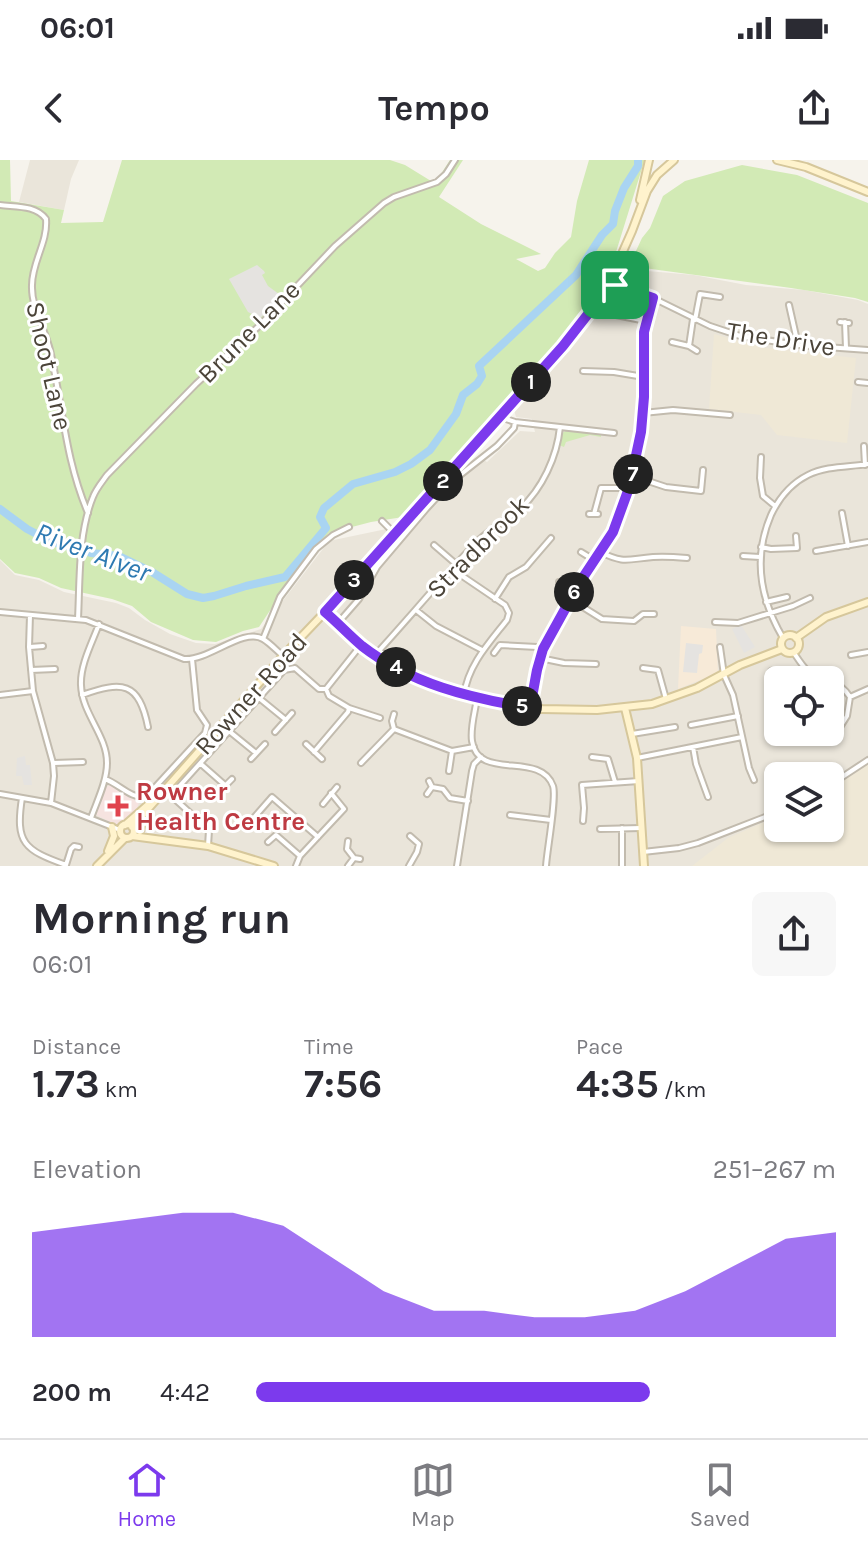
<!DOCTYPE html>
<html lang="en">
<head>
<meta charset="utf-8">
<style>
  :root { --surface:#fff; --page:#f7f7f7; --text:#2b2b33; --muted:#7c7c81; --line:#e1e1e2; --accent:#7c3aed }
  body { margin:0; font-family:Karla,sans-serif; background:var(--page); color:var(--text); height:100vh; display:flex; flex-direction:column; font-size:30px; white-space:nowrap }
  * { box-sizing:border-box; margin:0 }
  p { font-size:26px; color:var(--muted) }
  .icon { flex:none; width:44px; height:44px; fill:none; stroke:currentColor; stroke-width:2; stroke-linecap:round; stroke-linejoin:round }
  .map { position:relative; height:706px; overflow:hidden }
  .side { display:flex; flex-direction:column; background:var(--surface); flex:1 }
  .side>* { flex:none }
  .tools { position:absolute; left:764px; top:506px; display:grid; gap:16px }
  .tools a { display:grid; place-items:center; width:80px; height:80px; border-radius:12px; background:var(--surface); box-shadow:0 2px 6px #0004; font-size:40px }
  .pin { position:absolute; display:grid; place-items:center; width:68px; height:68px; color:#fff; margin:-34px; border-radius:16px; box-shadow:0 4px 12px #0006 }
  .km { position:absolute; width:40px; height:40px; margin:-20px; border-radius:50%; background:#222; color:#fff; font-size:22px; line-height:40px; text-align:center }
  .round { display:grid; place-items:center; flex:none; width:84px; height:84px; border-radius:12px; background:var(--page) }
  .summary { display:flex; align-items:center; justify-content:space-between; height:136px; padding:0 32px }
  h1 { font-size:44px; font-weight:700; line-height:60px }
  .metrics { display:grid; grid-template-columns:repeat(3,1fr); gap:12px; height:136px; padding:8px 32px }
  .metrics div { display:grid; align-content:center }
  .metrics b { font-size:40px; font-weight:700 }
  .metrics small { font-size:22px; font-weight:400 }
  .metrics p { font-size:22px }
  .chart { height:224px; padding:16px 32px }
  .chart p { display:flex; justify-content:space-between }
  .chart svg { width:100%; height:144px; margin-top:8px; fill:var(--accent); opacity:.7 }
  ul { padding:0 32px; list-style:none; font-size:26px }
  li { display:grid; grid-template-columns:128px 96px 1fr; align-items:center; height:60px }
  li i { height:20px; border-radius:10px; background:var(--accent) }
  .status { display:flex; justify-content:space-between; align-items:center; height:56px; padding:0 40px; background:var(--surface); direction:ltr }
  .status svg { height:22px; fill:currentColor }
  header { display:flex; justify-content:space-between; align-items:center; height:104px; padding:0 32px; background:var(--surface); font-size:36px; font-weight:700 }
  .tab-bar { display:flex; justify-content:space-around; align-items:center; height:112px; border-top:2px solid var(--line); background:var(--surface); font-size:22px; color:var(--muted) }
  .tab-bar a { display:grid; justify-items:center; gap:4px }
  .tab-bar .on { color:var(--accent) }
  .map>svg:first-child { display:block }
  .residential { fill:#eae5da; fill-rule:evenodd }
  .commercial { fill:#f7ead8 }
  .education { fill:#efe8d6 }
  .medical { fill:#f6e3e0 }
  .green { fill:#d2eab5 }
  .parking { fill:#e5e3e0 }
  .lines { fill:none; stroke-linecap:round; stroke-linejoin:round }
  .river { stroke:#a9d4f2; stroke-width:8 }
  .street-casing { stroke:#c2bbae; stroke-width:8 }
  .secondary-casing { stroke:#d6c79b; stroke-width:10 }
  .street { stroke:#fff; stroke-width:4 }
  .secondary { stroke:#fff3cd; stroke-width:6 }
  .route-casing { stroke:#fff; stroke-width:16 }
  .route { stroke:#7c3aed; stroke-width:10 }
  .health-dot { fill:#e0444e; stroke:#fff; stroke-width:3 }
  .labels { text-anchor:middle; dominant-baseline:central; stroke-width:6; stroke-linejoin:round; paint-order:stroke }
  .street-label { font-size:26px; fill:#4b4439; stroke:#fff }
  .health-label { font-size:26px; font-weight:bold; fill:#be3a42; stroke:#fff; text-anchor:start }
  .water-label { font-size:28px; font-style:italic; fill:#2e7ab2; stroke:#fff }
</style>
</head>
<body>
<div class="status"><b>06:01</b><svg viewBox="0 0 49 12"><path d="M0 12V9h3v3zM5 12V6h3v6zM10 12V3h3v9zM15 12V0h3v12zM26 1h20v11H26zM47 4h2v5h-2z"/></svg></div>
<header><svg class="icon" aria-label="back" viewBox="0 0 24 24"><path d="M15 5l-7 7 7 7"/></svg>Tempo<svg class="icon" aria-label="share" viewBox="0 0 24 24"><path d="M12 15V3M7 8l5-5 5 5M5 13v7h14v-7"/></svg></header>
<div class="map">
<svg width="868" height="706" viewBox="0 0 868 706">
  <rect width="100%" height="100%" fill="#f6f3ec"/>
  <!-- residential -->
  <path class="residential" d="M30 0H79L71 19 64 50 19 42Z
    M624 109 694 115 746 125 804 130 858 140 868 144V706H0V400L15 415 39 420 64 432 116 443 129 448 145 460 170 474 196 483 215 484 261 469 329 381 415 363 445 331 484 300 487 302 520 271 535 272 532 259 516 257 514 250 578 179 608 136 612 133 624 135 626 120ZM778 520H830V572H778ZM778 616H830V668H778Z"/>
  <!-- commercial -->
  <path class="commercial" d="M681 466 716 469 718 513 678 529Z"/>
  <!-- education -->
  <path class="education" d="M714 174 766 188 856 198 847 283 777 275 761 255 709 249Z
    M868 603V706H692L728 678 778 656V668H830V626Z"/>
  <!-- medical -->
  <path class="medical" d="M110 625 139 643 136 651 117 665 96 655 106 627Z"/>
  <!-- green -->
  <path class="green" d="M0 0H10L11 41 64 50 61 63 103 62 122 0H390L405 5 431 21 437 20 450 0H463L439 37 481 64 541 94 516 99 538 111 545 108 555 93 571 77 577 41 589 0H644V2L612 105 576 168 403 357 371 362 329 373 314 388 293 416 259 467 243 471 216 482 193 480 151 462 132 446 112 439 61 428 39 418 15 413 0 399Z
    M742 5 797 15 868 43V142L855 138 791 128 629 106 642 78 650 68 663 36 685 21Z
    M566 271 601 274V277L590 275 566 282 564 287 559 285 562 273Z"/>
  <!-- parking -->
  <path class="parking" d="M257 105 264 111 265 113 262 115 268 126 283 137 260 158 248 152 229 119Z
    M741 465 755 487 744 493 732 469Z
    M686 483 703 485 702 493 699 494 697 513 683 512Z
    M25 596 26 605H30L32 625H24L22 616H16L17 598Z"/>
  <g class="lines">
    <!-- river -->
    <path class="river" d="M0 349 27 369 52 382 91 393 119 396 152 412 187 434 203 438 214 436 246 426 285 417 326 368 320 357 324 348 353 324 395 312 411 304 430 290 456 254 463 235 477 224 482 216 479 206 576 115 602 75 613 64 615 51 624 28 638 6V0"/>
    <defs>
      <path id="street" d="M0 45C16 47 36 45 46 59 48 82 32 102 32 125 31 147 45 169 50 190 63 247 65 299 88 353
        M609 123 653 138 710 166 740 176 798 185 868 190
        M789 145 798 185
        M606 153 646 161
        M695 160 700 134 720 137
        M840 162 849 163
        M845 162 846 188
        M672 182 689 186 697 191
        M689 186 693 159
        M583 211 614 212 644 217
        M858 222 868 223
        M643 253 673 250 730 255
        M500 257 515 262 614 273
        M864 286 865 305
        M761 297 760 318 763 336 775 346
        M633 316 666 327 701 331 703 310
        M842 353 848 386
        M589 354H598
        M594 354 601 328H629
        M382 361 394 373
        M434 385 456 404
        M761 387 771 389 797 388 796 376
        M816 391 868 382
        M581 392 594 400
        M600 392C625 404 627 399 653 397 664 396 676 397 687 398
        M743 396 760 397
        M452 409 505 445 509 453 507 460C489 483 468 505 464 535
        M559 422H580
        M495 439 509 417 526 407 551 378
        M570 439 602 459 634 461 643 454H654
        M766 442 787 437
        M416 450 436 466 482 490
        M0 452 86 460 184 499C209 501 243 467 263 479 270 483 277 491 283 496
        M30 455 29 487 33 531 53 603 54 616 51 643
        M78 459C80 419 78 374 93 337 96 329 102 322 107 315L196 224 260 165 335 86 384 43 394 37 437 22 446 14 455 0
        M715 462 738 463 793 446 810 438
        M338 463 359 439 377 407 427 348 450 323 497 286 514 268 515 262
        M783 478C760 439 753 397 771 355 779 338 790 324 808 315 826 306 848 307 868 304
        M263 479 280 437 316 389 333 375 349 367
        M30 487 43 486
        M720 487 724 515 733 535 749 608 754 620
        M494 493 500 485 537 487 543 489
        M794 493C804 508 808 515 826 520
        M376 494C410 457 441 419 476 383 489 369 506 361 520 349 542 329 557 297 560 267
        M851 495 868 492
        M540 498 564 503 596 504
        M643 508 658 510 666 539
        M31 510 55 509
        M771 511 778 523
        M830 521C839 524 845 529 850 537L847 556 835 575
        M326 529 329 536 349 548 380 558
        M0 535 33 531
        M82 535C122 521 139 521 148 567
        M850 537 868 529
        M259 538 286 560
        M477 538C475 552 470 568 472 581 478 622 540 590 553 626 557 637 547 690 546 706
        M530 548 537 510 543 489 580 422 613 372 629 328 641 272 644 237V172L653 138
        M394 554 392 561 394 569 452 591 474 587
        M691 565 738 556
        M229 571 256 593
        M275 572 292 553
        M632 574 675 567
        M796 575 797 572
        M306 584 322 599
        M693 587 696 604 708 637
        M314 592 348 552 349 548
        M592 597 608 599 615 622
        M637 598 742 577
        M251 599 265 584
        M54 603 83 602
        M361 603 394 569
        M201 604 226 626
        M449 611 452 591
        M105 619C119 624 131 639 146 637L205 573 207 565 197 550 192 499
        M429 621 432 627 443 629 450 638 468 641
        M830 625 868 600
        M220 631 232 619
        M0 634 51 643 120 670
        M427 634 432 627
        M22 638C15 683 24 690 66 705
        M323 644 337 627
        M510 655 551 660
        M91 658C97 641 107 621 107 603 107 575 82 554 81 525 80 505 92 483 99 464
        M251 661 272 637 318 677
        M583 661 584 648 582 625 639 621
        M622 668V706
        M600 669 641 668
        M348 681 347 689 354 698 360 699
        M268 682 276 675 299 695
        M208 686 209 670 177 641 175 637 176 630 284 510 295 508 319 529H326L361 485
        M643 692 679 688 698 683 778 652
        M66 705 71 689 74 686 79 687
        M296 706 300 696 344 649 331 633
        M348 706 354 698
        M409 706 417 692 419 684 410 676
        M457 706 472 611 474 604 481 597"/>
      <path id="secondary" d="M777 0 806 7 868 32
        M640 40 649 0
        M325 452 361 485 416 518 464 535 542 549 597 550 652 544 697 528 740 505 782 489
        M781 484a9 9 0 1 1 18 0a9 9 0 1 1-18 0Z
        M796 478 826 457 868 442
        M625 548 637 598 644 706
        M120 671a7 7 0 1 1 14 0a7 7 0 1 1-14 0Z
        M125 665 149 644
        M132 667 283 496 325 452 563 186 599 140 609 123 632 71 647 31 657 15 674 0
        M140 671 143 658
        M132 676 208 686 274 706
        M108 691 114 676 112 667
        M97 706 125 678"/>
    </defs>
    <!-- street casing -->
    <use href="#street" class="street-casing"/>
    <!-- secondary casing -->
    <use href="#secondary" class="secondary-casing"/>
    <!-- street -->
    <use href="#street" class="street"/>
    <!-- secondary -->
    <use href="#secondary" class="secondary"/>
  </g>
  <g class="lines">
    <defs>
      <path id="route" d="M609 123 653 138 644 172V237L641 272 629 328 613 372 580 422 543 489 537 510 530 548C470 538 411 524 362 486 349 475 338 463 325 452L563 186 599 140Z"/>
    </defs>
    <!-- route casing -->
    <use href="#route" class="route-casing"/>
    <!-- route -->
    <use href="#route" class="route"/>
  </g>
  <!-- markers -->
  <path class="health-dot" d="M114 634h8v8h8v8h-8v8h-8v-8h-8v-8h8z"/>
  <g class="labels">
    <!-- street labels -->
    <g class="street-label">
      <text transform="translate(249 172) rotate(-45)">Brune Lane</text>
      <text transform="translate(781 179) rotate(9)">The Drive</text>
      <text transform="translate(49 206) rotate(77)">Shoot Lane</text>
      <text transform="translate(478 387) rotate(-45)">Stradbrook</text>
      <text transform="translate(251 534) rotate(-48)">Rowner Road</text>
    </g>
    <!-- health labels -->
    <g class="health-label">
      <text x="136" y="631">Rowner<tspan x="136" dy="30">Health Centre</tspan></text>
    </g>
    <!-- water labels -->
    <g class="water-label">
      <text transform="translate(93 392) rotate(21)">River Alver</text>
    </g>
  </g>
</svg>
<div class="tools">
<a><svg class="icon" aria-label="locate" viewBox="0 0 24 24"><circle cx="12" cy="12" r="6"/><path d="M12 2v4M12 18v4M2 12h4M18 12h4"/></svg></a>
<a><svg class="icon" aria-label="layers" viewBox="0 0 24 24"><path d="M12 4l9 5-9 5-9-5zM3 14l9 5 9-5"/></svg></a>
</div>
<div class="pin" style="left:615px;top:125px;background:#1e9e55"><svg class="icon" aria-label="arrive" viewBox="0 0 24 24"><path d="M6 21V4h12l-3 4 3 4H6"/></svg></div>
<b class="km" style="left:531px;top:222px">1</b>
<b class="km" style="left:443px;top:321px">2</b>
<b class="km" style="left:354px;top:420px">3</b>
<b class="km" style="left:396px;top:507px">4</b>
<b class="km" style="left:522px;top:546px">5</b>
<b class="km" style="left:574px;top:432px">6</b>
<b class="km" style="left:633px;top:314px">7</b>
</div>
<section class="side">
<div class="summary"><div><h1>Morning run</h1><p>06:01</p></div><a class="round"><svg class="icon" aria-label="share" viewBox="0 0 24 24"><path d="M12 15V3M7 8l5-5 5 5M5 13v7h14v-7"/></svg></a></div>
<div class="metrics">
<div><p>Distance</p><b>1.73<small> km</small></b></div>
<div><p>Time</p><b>7:56</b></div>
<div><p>Pace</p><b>4:35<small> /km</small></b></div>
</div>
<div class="chart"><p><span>Elevation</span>251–267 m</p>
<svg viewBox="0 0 160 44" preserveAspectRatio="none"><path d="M0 44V12L10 10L20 8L30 6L40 6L50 10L60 20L70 30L80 36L90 36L100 38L110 38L120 36L130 30L140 22L150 14L160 12V44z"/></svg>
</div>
<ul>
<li><b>200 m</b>4:42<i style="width:68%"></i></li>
</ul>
</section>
<nav class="tab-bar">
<a class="on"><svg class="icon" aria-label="home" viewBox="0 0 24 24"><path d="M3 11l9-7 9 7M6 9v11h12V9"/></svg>Home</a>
<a><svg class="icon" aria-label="map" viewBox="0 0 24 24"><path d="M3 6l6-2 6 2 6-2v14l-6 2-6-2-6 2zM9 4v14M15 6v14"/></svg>Map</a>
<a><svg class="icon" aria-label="saved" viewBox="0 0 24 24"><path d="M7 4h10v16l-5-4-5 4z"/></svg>Saved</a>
</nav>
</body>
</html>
